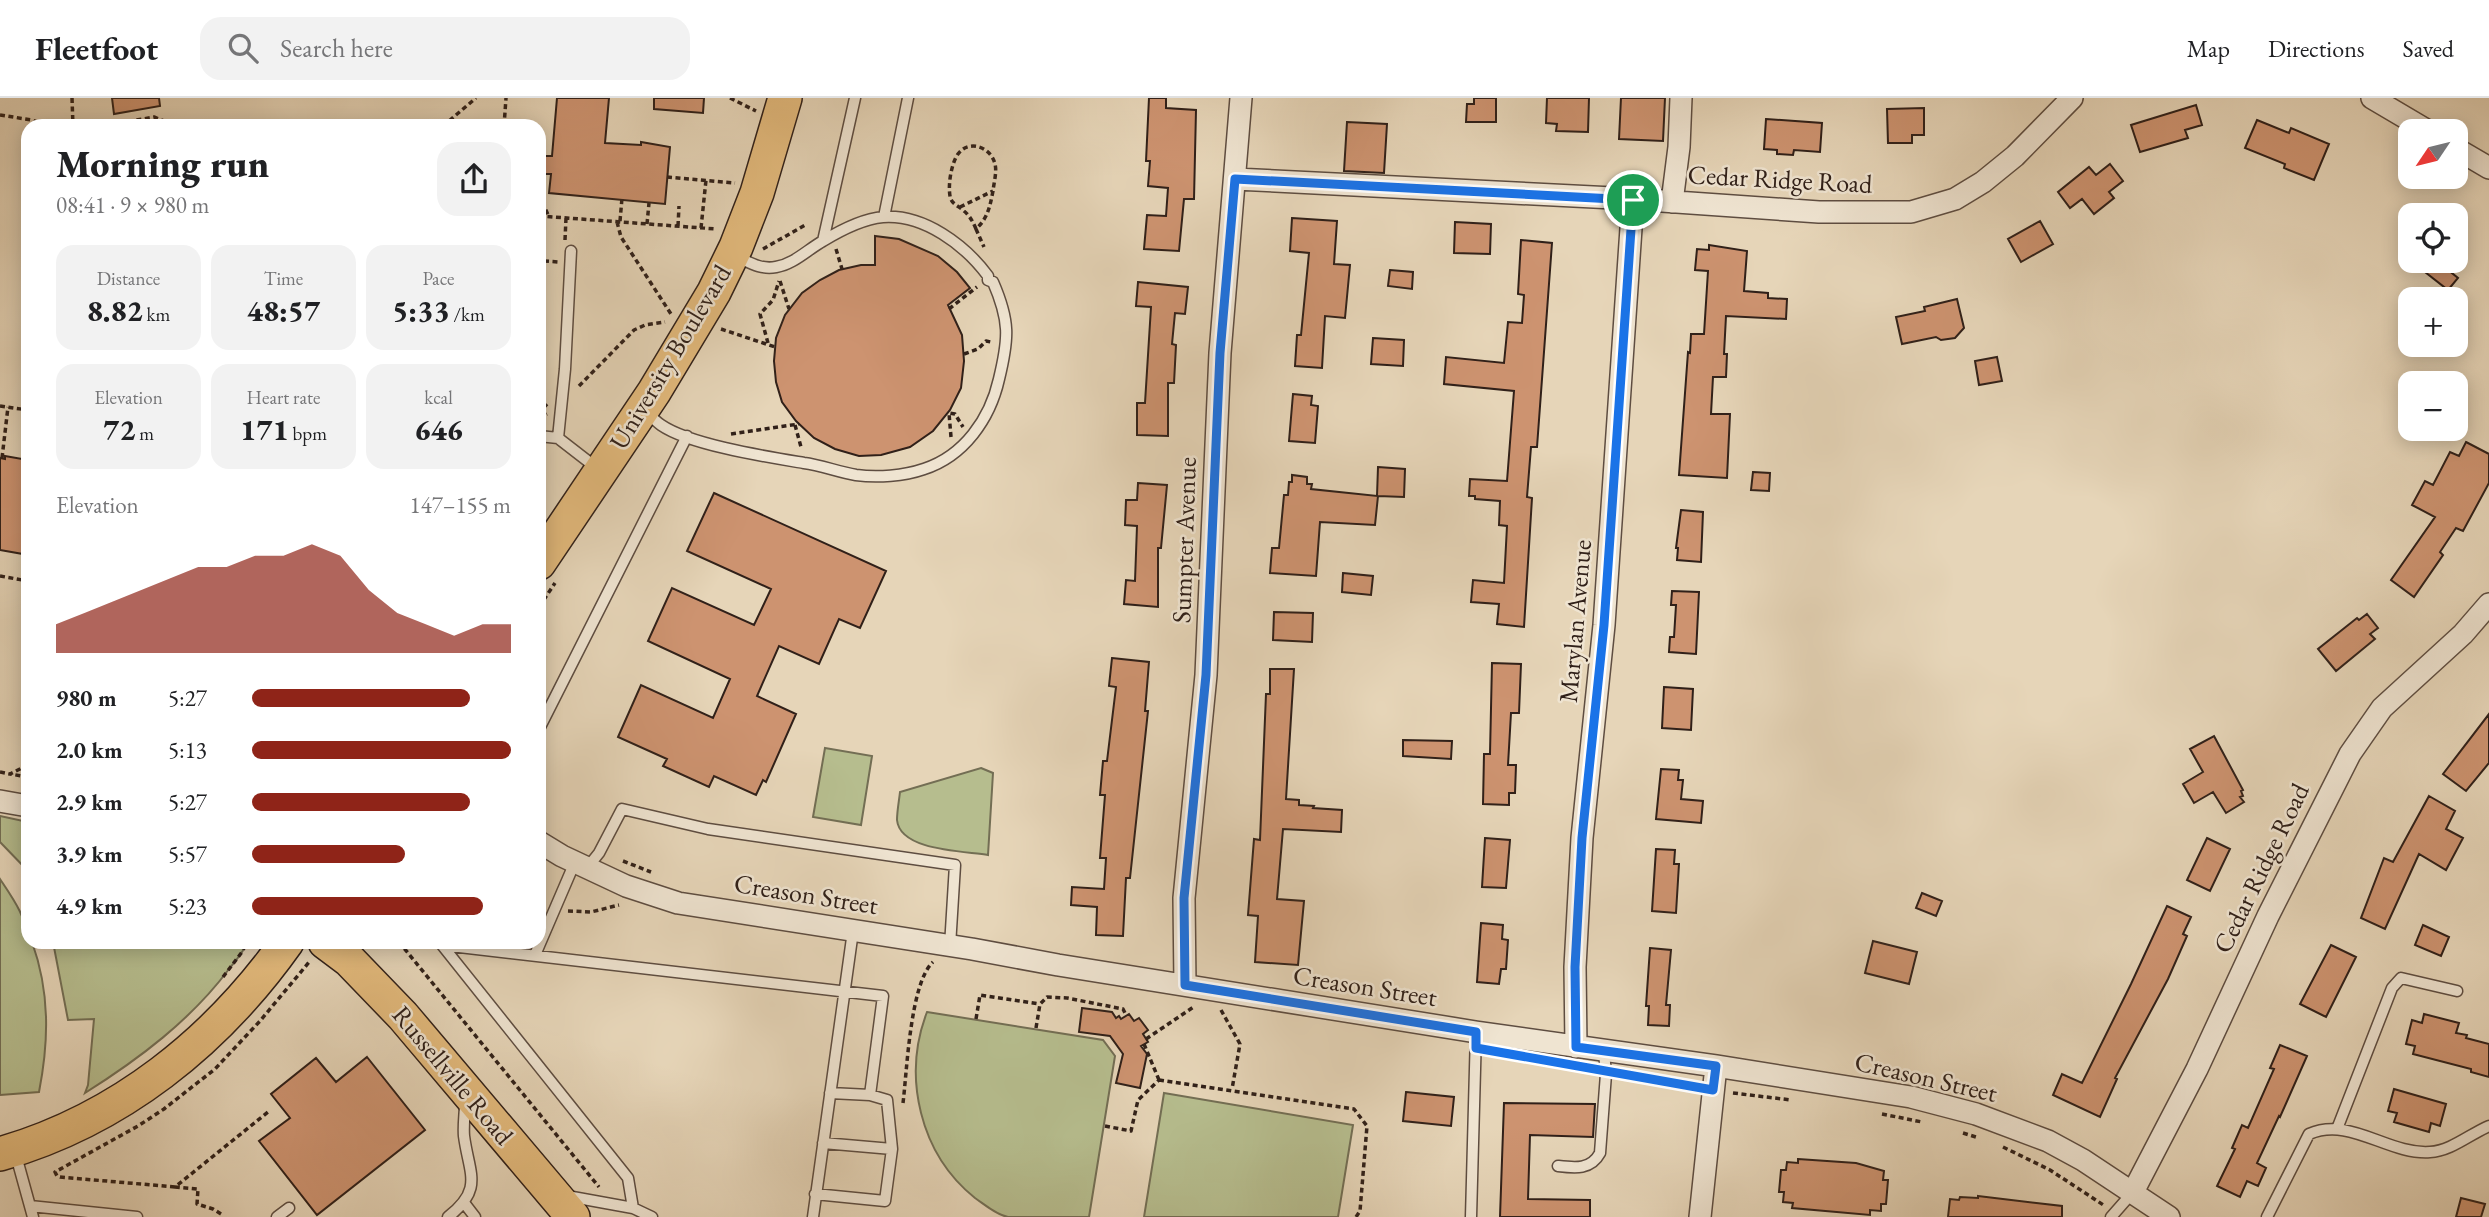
<!DOCTYPE html>
<html lang="en">
<head>
<meta charset="utf-8">
<style>
  :root { --surface:#fff; --page:#f2f2f2; --text:#202124; --muted:#757577; --line:#e0e0e0; --accent:#8f2418 }
  body { margin:0; font-family:"EB Garamond",serif; background:var(--page); color:var(--text); height:100vh; display:flex; flex-direction:column; font-size:26px; white-space:nowrap }
  * { box-sizing:border-box; margin:0 }
  p { font-size:23px; color:var(--muted) }
  .icon { flex:none; width:38px; height:38px; fill:none; stroke:currentColor; stroke-width:2; stroke-linecap:round; stroke-linejoin:round }
  .map { position:relative; flex:1; overflow:hidden }
  .panel { position:absolute; left:21px; top:21px; width:525px; height:830px; display:flex; flex-direction:column; background:var(--surface); border-radius:21px; box-shadow:0 4px 18px #0003 }
  .panel>* { flex:none }
  .needle { width:46px; rotate:235deg }
  .controls { position:absolute; left:2398px; top:21px; display:grid; gap:14px }
  .controls a { display:grid; place-items:center; width:70px; height:70px; border-radius:14px; background:var(--surface); box-shadow:0 4px 18px #0003; font-size:35px }
  .pin { position:absolute; display:grid; place-items:center; width:60px; height:60px; color:#fff; margin:-30px; border:4px solid #fff; border-radius:50%; box-shadow:0 2px 7px #0007 }
  .round { display:grid; place-items:center; flex:none; width:74px; height:74px; border-radius:21px; background:var(--page) }
  .head { display:flex; align-items:center; justify-content:space-between; height:119px; padding:0 35px }
  h1 { font-size:38px; font-weight:800; line-height:52px }
  .figures { display:grid; grid-template-columns:repeat(3,1fr); gap:10px; height:119px; padding:7px 35px }
  .figures div { display:grid; align-content:center; border-radius:18px; background:var(--page); text-align:center }
  .figures b { font-size:30px; font-weight:800 }
  .figures small { font-size:19px; font-weight:400 }
  .figures p { font-size:19px }
  .chart { height:196px; padding:14px 35px }
  .chart p { display:flex; justify-content:space-between }
  .chart svg { width:100%; height:126px; margin-top:7px; fill:var(--accent); opacity:.7 }
  ul { padding:0 35px; list-style:none; font-size:23px }
  li { display:grid; grid-template-columns:112px 84px 1fr; align-items:center; height:52px }
  li i { height:18px; border-radius:9px; background:var(--accent) }
  header { display:flex; align-items:center; gap:42px; box-sizing:border-box; height:98px; padding:0 35px; background:var(--surface); border-bottom:2px solid var(--line) }
  header strong { font-size:33px }
  nav { display:flex; gap:38px; margin-inline-start:auto; font-size:24px }
  .search { width:490px; height:63px; background:var(--page); display:flex; align-items:center; gap:18px; box-sizing:border-box; padding:0 24px; border-radius:21px; color:var(--muted); font-size:26px }
  .map>svg:first-child { display:block }
  .green { fill:#b6bd8e; stroke:#736e54; stroke-width:2 }
  .building { fill:#cd9370; stroke:#302019; stroke-width:2 }
  .lines { fill:none; stroke-linecap:round; stroke-linejoin:round }
  .lane-casing { stroke:#5e4d41; stroke-width:13 }
  .street-casing { stroke:#5e4d41; stroke-width:24 }
  .primary-casing { stroke:#302019; stroke-width:36 }
  .path { stroke:#302019; stroke-width:3.5; stroke-dasharray:5 3.5; stroke-linecap:butt }
  .lane { stroke:#efe4d1; stroke-width:10 }
  .street { stroke:#efe4d1; stroke-width:21 }
  .primary { stroke:#e3ba7c; stroke-width:33 }
  .route-casing { stroke:#fff; stroke-width:14 }
  .route { stroke:#1a73e8; stroke-width:9 }
  .labels { text-anchor:middle; dominant-baseline:central; stroke-width:5; stroke-linejoin:round; paint-order:stroke }
  .street-label { font-size:26px; fill:#302019; stroke:#efe4d1 }
</style>
</head>
<body>
<header>
<strong>Fleetfoot</strong>
<div class="search"><svg class="icon" aria-label="search" viewBox="0 0 24 24"><circle cx="10" cy="10" r="6"/><path d="M15 15l6 6"/></svg>Search here</div>
<nav><a>Map</a><a>Directions</a><a>Saved</a></nav>
</header>
<div class="map">
<svg width="2489" height="1119" viewBox="0 0 2489 1119">
  <rect width="100%" height="100%" fill="#e6d5b8"/>
  <filter id="stains"><feTurbulence type="fractalNoise" baseFrequency=".00286" numOctaves="4"/><feColorMatrix values="0 0 0 0 .2 0 0 0 0 .09 0 0 0 0 .02 0 0 0 .5 -.17"/></filter>
  <radialGradient id="worn" r=".72"><stop offset=".6" stop-color="#630" stop-opacity="0"/><stop offset="1" stop-color="#630" stop-opacity=".3"/></radialGradient>
  <!-- green -->
  <path class="green" d="M825 650 872 658 861 727 813 719Z
    M981 670 993 675 988 757C964 753 900 753 897 722 897 713 899 703 900 694Z
    M0 718 28 724V773L0 744Z
    M0 781C12 799 28 821 28 844H32C50 894 49 943 39 994L0 997Z
    M53 844H247C244 854 236 862 229 871 191 922 139 961 85 995L88 987 94 921 68 922Z
    M927 914 1103 942 1115 958 1089 1119C1069 1119 1049 1119 1029 1119 1023 1119 1014 1119 1008 1119 996 1117 984 1106 975 1100 920 1056 902 979 927 914Z
    M1164 995 1353 1027 1338 1119H1144Z"/>
  <!-- building -->
  <path class="building" d="M112 0H159L160 8 114 16Z
    M557 0H609L605 45 641 47V44L670 49 665 106 549 95 551 76H541L543 58H552Z
    M654 0H704L703 15 654 11Z
    M1149 0H1166V10L1196 12 1194 101H1184L1179 153 1144 151 1147 117 1166 118 1168 90 1148 88 1150 63H1146Z
    M1474 0H1496V24H1466L1467 6H1474Z
    M1547 0H1589L1588 34 1556 33 1557 26 1546 25Z
    M1621 0H1665L1663 43 1619 41Z
    M2196 7 2202 27 2185 32 2188 40 2140 54 2131 27Z
    M1924 10V37H1912V45H1888L1887 11Z
    M1766 21 1822 25 1820 54 1794 52 1793 57 1777 56V52L1764 51Z
    M2257 22 2289 35 2291 30 2329 46 2314 82 2284 70 2285 66 2245 50Z
    M1347 24 1387 26 1384 75 1344 73Z
    M2110 66 2123 83 2109 94 2114 100 2094 116 2082 101 2070 110 2058 94 2089 69 2096 77Z
    M1292 120 1337 123 1334 166 1350 167 1345 220 1325 218 1322 270 1295 268 1297 237H1301L1309 155 1290 153Z
    M2040 123 2053 146 2021 164 2008 141Z
    M1455 124 1491 126 1490 156 1454 155Z
    M875 138 899 141 938 158 957 174 970 190 948 207 962 237 964 263 961 290 950 312 933 333 910 349 881 357 859 358 835 351 814 340 796 323 782 304 776 284 774 263 776 240 785 217 802 195 820 182 839 172 861 167H875Z
    M1521 142 1552 145 1537 349H1531L1527 399 1532 400 1524 529 1497 526 1499 506 1471 504 1473 482 1504 485 1507 428 1499 427 1500 403 1475 401V398H1469L1470 381 1507 383 1514 293 1444 286 1446 259 1504 265 1508 224 1522 225 1524 197 1518 196Z
    M1709 147 1747 153 1744 193 1768 195V200L1787 201 1786 221 1726 218 1724 256H1727L1726 279H1713L1711 316H1730L1727 380 1679 377 1688 254 1690 255 1691 236H1704L1708 173 1695 172 1697 151 1709 152Z
    M2411 163H2437L2458 180 2448 192Z
    M1390 172 1413 174 1412 191 1388 188Z
    M1138 184 1188 189 1185 216 1175 215 1172 246 1176 247 1174 285H1168V338L1137 337V305H1145L1151 209 1136 208Z
    M1957 201 1964 230 1955 240 1941 242 1936 239 1902 246 1896 219 1925 213 1924 209Z
    M1373 240 1404 242 1403 268 1371 266Z
    M1997 259 2002 283 1979 287 1975 263Z
    M1293 296 1312 298 1311 307 1318 308 1315 345 1289 343Z
    M2466 344 2489 356V385L2463 433 2456 430 2440 454 2443 457 2414 499 2391 482 2435 419 2412 407 2425 383 2433 387 2450 354 2459 358Z
    M5 358 28 362 25 404H28V452L24 451 23 456 0 452V360L5 361Z
    M1378 369 1405 371 1404 399 1378 398 1375 427 1320 424 1316 478 1270 475 1272 450H1279L1284 397H1288L1289 384H1292V377L1307 379V386H1312L1311 391 1377 398Z
    M1753 374 1770 375 1769 393 1751 392Z
    M1138 385 1167 387 1161 450H1158V509L1124 506 1126 482 1135 483 1137 428 1125 427 1126 402H1137Z
    M714 395 886 473 860 530 839 521 819 566 779 548 757 598 796 616 766 684 763 682 756 697 714 678 709 689 663 668 667 661 618 639 641 587 713 620 730 581 648 543 672 490 754 527 771 491 687 453Z
    M1681 412 1703 414 1701 464 1677 462 1678 450H1676Z
    M1343 475 1373 478 1371 497 1342 494Z
    M1672 493 1699 494 1696 556 1669 554 1670 539H1674L1676 507H1671Z
    M1274 514 1313 515 1312 544 1273 542Z
    M2367 516 2378 530 2370 536 2375 541 2336 573 2318 551 2357 520 2359 522Z
    M1112 560 1149 564 1145 613H1148L1130 780H1126L1123 838 1096 837 1097 809 1071 807 1072 789 1104 791 1106 760H1100L1105 697H1100L1103 663H1107L1116 589 1109 588Z
    M1492 565 1521 566 1519 615H1511L1508 667H1516L1515 695H1509V707L1483 706 1484 656H1490Z
    M1270 571H1294L1286 701 1299 702V707L1314 708 1313 710 1342 712 1341 734 1283 731 1277 801 1304 803 1298 867 1255 864 1258 818 1248 817 1254 741 1260 742 1266 596H1270Z
    M1664 589 1693 591 1691 632 1662 630Z
    M2489 616V665L2466 693 2443 676Z
    M2214 638 2243 692 2241 693 2243 698 2240 699 2244 704 2226 715 2213 694 2194 705 2183 686 2203 674 2190 651Z
    M1403 642 1452 643 1451 661 1403 658Z
    M1661 671 1679 672 1678 682H1683L1681 701 1703 703 1701 725 1656 721Z
    M2429 698 2455 713 2446 731 2463 740 2446 772 2419 756 2385 831 2361 820 2384 760 2393 764Z
    M1485 740 1510 742 1506 790 1482 789Z
    M2207 740 2230 751 2210 793 2187 782Z
    M1656 751 1675 752 1674 766H1679L1676 815 1652 813Z
    M1922 795 1942 803 1936 818 1916 810Z
    M2167 808 2191 819 2183 836 2187 838 2168 881 2115 980 2117 981 2100 1019 2053 997 2062 976 2082 985 2131 886Z
    M1481 825 1503 827 1502 841 1508 842 1506 871H1501L1499 886 1477 884Z
    M2423 827 2449 839 2441 858 2415 847Z
    M1873 843 1917 854 1909 886 1865 875Z
    M2331 847 2356 859 2326 919 2300 906Z
    M1650 850 1671 852 1666 907H1670L1669 928 1648 927 1649 908H1646Z
    M1082 910 1112 914 1116 920 1119 918 1121 921 1129 916 1134 923 1139 920 1148 932 1143 936 1148 944 1141 948 1147 956 1140 990 1116 985 1123 956 1110 938 1079 934Z
    M2424 916 2459 925 2456 935 2467 937 2466 940 2489 946V979L2471 974V971L2413 956 2415 948 2406 946 2412 922 2422 925Z
    M2280 947 2307 958 2280 1019 2279 1018 2257 1065 2266 1070 2258 1088 2247 1083 2240 1099 2217 1088 2235 1051 2232 1050 2242 1027 2248 1030 2274 971 2270 970Z
    M367 959 425 1032 317 1117 259 1043 290 1020 271 996 316 960 336 984Z
    M2394 991 2446 1006 2440 1028 2431 1025 2429 1034 2394 1024 2397 1015 2388 1013Z
    M1406 994 1454 999 1451 1028 1403 1023Z
    M1504 1005 1595 1006 1593 1039 1530 1037 1528 1101 1590 1102V1119H1500Z
    M1798 1061 1856 1065 1884 1073 1883 1082H1888L1886 1106H1881V1113L1870 1112V1117L1792 1110 1793 1105 1783 1104 1784 1094H1779L1781 1072H1786L1787 1064 1798 1065Z
    M1978 1098 2062 1108V1119H1948L1950 1101 1959 1102 1960 1099 1978 1100Z
    M2461 1100 2485 1106 2481 1119H2456Z"/>
  <g class="lines">
    <defs>
      <path id="lane" d="M884 119 908 0
        M823 143 855 0
        M645 312C650 317 655 323 661 327 690 347 768 359 804 365 821 367 838 374 856 377 877 380 904 378 924 371 964 358 990 321 999 281 1009 240 1010 223 993 184L988 182V178C965 147 924 116 883 119 862 121 841 132 823 143 807 152 794 166 776 169 760 172 749 164 735 158
        M539 338 558 340 598 371
        M558 340 565 271 571 153
        M539 631 687 338
        M587 770 599 755 622 711 708 731 955 767 950 848
        M535 857 575 764
        M2337 1031 2392 890 2401 880 2457 893
        M823 1045 892 1051
        M15 1054 33 1119
        M1558 1068C1575 1070 1591 1072 1600 1055L1606 976 1604 954
        M815 1096 885 1103 892 1051 887 1002 870 997 830 995
        M567 1098 633 1110 652 1119
        M465 1106 475 1119
        M30 1108 137 1119
        M633 1110 628 1080 442 847 883 898 870 997
        M277 1119 289 1110
        M448 1119C484 1091 469 1076 464 1038 463 1027 465 1016 465 1005
        M813 1119 853 833
        M1471 1119 1476 934
        M2111 1119 2133 1094
        M2267 1119 2309 1036C2350 1018 2388 1057 2430 1054 2451 1053 2470 1036 2489 1028"/>
      <path id="street" d="M2372 0 2428 33
        M2455 50 2489 70
        M1235 81 1633 101 1819 114H1911L1955 101 1983 84 2015 58 2072 0
        M1672 104 1679 49 1681 0
        M0 703 28 708
        M539 744 562 758 626 788 678 805 972 851 1058 867 1476 934 1716 968 1911 999 1976 1016 2048 1043 2083 1062 2169 1119
        M1185 887 1184 800 1206 577 1220 255 1241 0
        M1576 949 1575 869 1582 740 1604 527 1633 101
        M2133 1094 2197 971 2268 818 2350 656 2382 610 2463 536 2489 506
        M1700 1119 1716 968"/>
      <path id="primary" d="M539 465 654 294 714 194 736 149 757 95 785 0
        M325 844 349 862 403 918 573 1119
        M0 1056C119 1022 216 944 287 844"/>
    </defs>
    <!-- lane casing -->
    <use href="#lane" class="lane-casing"/>
    <!-- street casing -->
    <use href="#street" class="street-casing"/>
    <!-- primary casing -->
    <use href="#primary" class="primary-casing"/>
    <!-- path -->
    <path class="path" d="M72 0 73 28
      M730 0 756 13
      M0 17 32 22 48 28
      M103 28 154 19 177 28
      M443 28 476 0
      M504 28 506 0
      M539 67H542
      M667 79 735 85
      M539 96 549 119
      M960 109 993 93
      M539 118 717 131
      M620 123 622 100
      M617 124 621 139 671 216
      M647 126 649 105
      M678 128 679 108
      M701 130 706 82
      M976 131C973 124 970 118 964 113 959 108 951 106 950 98 948 87 951 66 958 56 969 41 991 49 995 66 997 74 994 84 993 93 990 108 988 120 976 131L984 149
      M565 142 566 120
      M763 151 807 126
      M836 151 842 171
      M544 163 558 164
      M780 183 789 211
      M949 211 977 189
      M721 231 775 249
      M768 245 760 216 773 202 779 183
      M964 256 978 251 986 243 991 244
      M579 288 634 232 645 227 665 224
      M0 308 28 312
      M539 315 547 306
      M539 320 547 316
      M795 327 801 349
      M731 336 799 326
      M951 339 949 315 955 316 963 329
      M2 360 8 309
      M0 478 28 483
      M539 509 555 485
      M28 667 10 676 28 679
      M0 674 10 676
      M623 763 651 774
      M568 813 591 814 619 807
      M399 844 599 1089
      M223 879 242 854 247 844
      M1221 912 1240 946 1232 991
      M976 921 980 897 1040 906
      M1036 930 1040 906 1047 899 1067 900 1123 911 1126 917
      M1146 941 1195 908
      M1144 946 1159 982
      M1633 978 1694 990
      M1159 982 1354 1011 1367 1028 1360 1113 1356 1119
      M1733 995 1791 1002
      M903 1005C907 974 910 885 933 864
      M1882 1016 1922 1024
      M1105 1028 1131 1033 1138 1002 1159 982
      M1963 1035 1979 1040
      M2003 1049 2050 1072 2105 1108
      M175 1089 60 1079 57 1078 55 1074 138 1028 164 1011 215 971 260 923 310 863
      M221 1116 213 1111 197 1106 198 1091 175 1089 268 1014"/>
    <!-- lane -->
    <use href="#lane" class="lane"/>
    <!-- street -->
    <use href="#street" class="street"/>
    <!-- primary -->
    <use href="#primary" class="primary"/>
  </g>
  <g class="lines">
    <defs>
      <path id="route" d="M1235 81 1633 102 1604 527 1582 740 1575 869 1576 949 1716 968 1713 992 1476 950V934L1185 887 1184 800 1206 577 1220 255Z"/>
    </defs>
    <!-- route casing -->
    <use href="#route" class="route-casing"/>
    <!-- route -->
    <use href="#route" class="route"/>
  </g>
  <g class="labels">
    <!-- street labels -->
    <g class="street-label">
      <text transform="translate(1780 81) rotate(3)">Cedar Ridge Road</text>
      <text transform="translate(670 259) rotate(-59)">University Boulevard</text>
      <text transform="translate(1184 442) rotate(-88)">Sumpter Avenue</text>
      <text transform="translate(1575 523) rotate(-85)">Marylan Avenue</text>
      <text transform="translate(2261 770) rotate(-64)">Cedar Ridge Road</text>
      <text transform="translate(806 796) rotate(9)">Creason Street</text>
      <text transform="translate(1365 888) rotate(9)">Creason Street</text>
      <text transform="translate(453 977) rotate(50)">Russellville Road</text>
      <text transform="translate(1926 979) rotate(13)">Creason Street</text>
    </g>
  </g>
  <rect width="100%" height="100%" filter="url(#stains)"/>
  <rect width="100%" height="100%" fill="url(#worn)"/>
</svg>
<div class="controls">
<a><svg class="needle" viewBox="-14 -14 28 28"><path d="M0-13l5 13h-10z" fill="#e53935"/><path d="M0 13l5-13h-10z" fill="#757577"/></svg></a>
<a><svg class="icon" aria-label="locate" viewBox="0 0 24 24"><circle cx="12" cy="12" r="6"/><path d="M12 2v4M12 18v4M2 12h4M18 12h4"/></svg></a>
<a>+</a>
<a>−</a>
</div>
<div class="pin" style="left:1633px;top:102px;background:#1e9e55"><svg class="icon" aria-label="arrive" viewBox="0 0 24 24"><path d="M6 21V4h12l-3 4 3 4H6"/></svg></div>
<section class="panel">
<div class="head"><div><h1>Morning run</h1><p>08:41 · 9 × 980 m</p></div><a class="round"><svg class="icon" aria-label="share" viewBox="0 0 24 24"><path d="M12 15V3M7 8l5-5 5 5M5 13v7h14v-7"/></svg></a></div>
<div class="figures">
<div><p>Distance</p><b>8.82<small> km</small></b></div>
<div><p>Time</p><b>48:57</b></div>
<div><p>Pace</p><b>5:33<small> /km</small></b></div>
</div>
<div class="figures">
<div><p>Elevation</p><b>72<small> m</small></b></div>
<div><p>Heart rate</p><b>171<small> bpm</small></b></div>
<div><p>kcal</p><b>646</b></div>
</div>
<div class="chart"><p><span>Elevation</span>147–155 m</p>
<svg viewBox="0 0 160 44" preserveAspectRatio="none"><path d="M0 44V34L10 30L20 26L30 22L40 18L50 14L60 14L70 10L80 10L90 6L100 10L110 22L120 30L130 34L140 38L150 34L160 34V44z"/></svg>
</div>
<ul>
<li><b>980 m</b>5:27<i style="width:84%"></i></li>
<li><b>2.0 km</b>5:13<i style="width:100%"></i></li>
<li><b>2.9 km</b>5:27<i style="width:84%"></i></li>
<li><b>3.9 km</b>5:57<i style="width:59%"></i></li>
<li><b>4.9 km</b>5:23<i style="width:89%"></i></li>
</ul>
</section>
</div>
</body>
</html>
